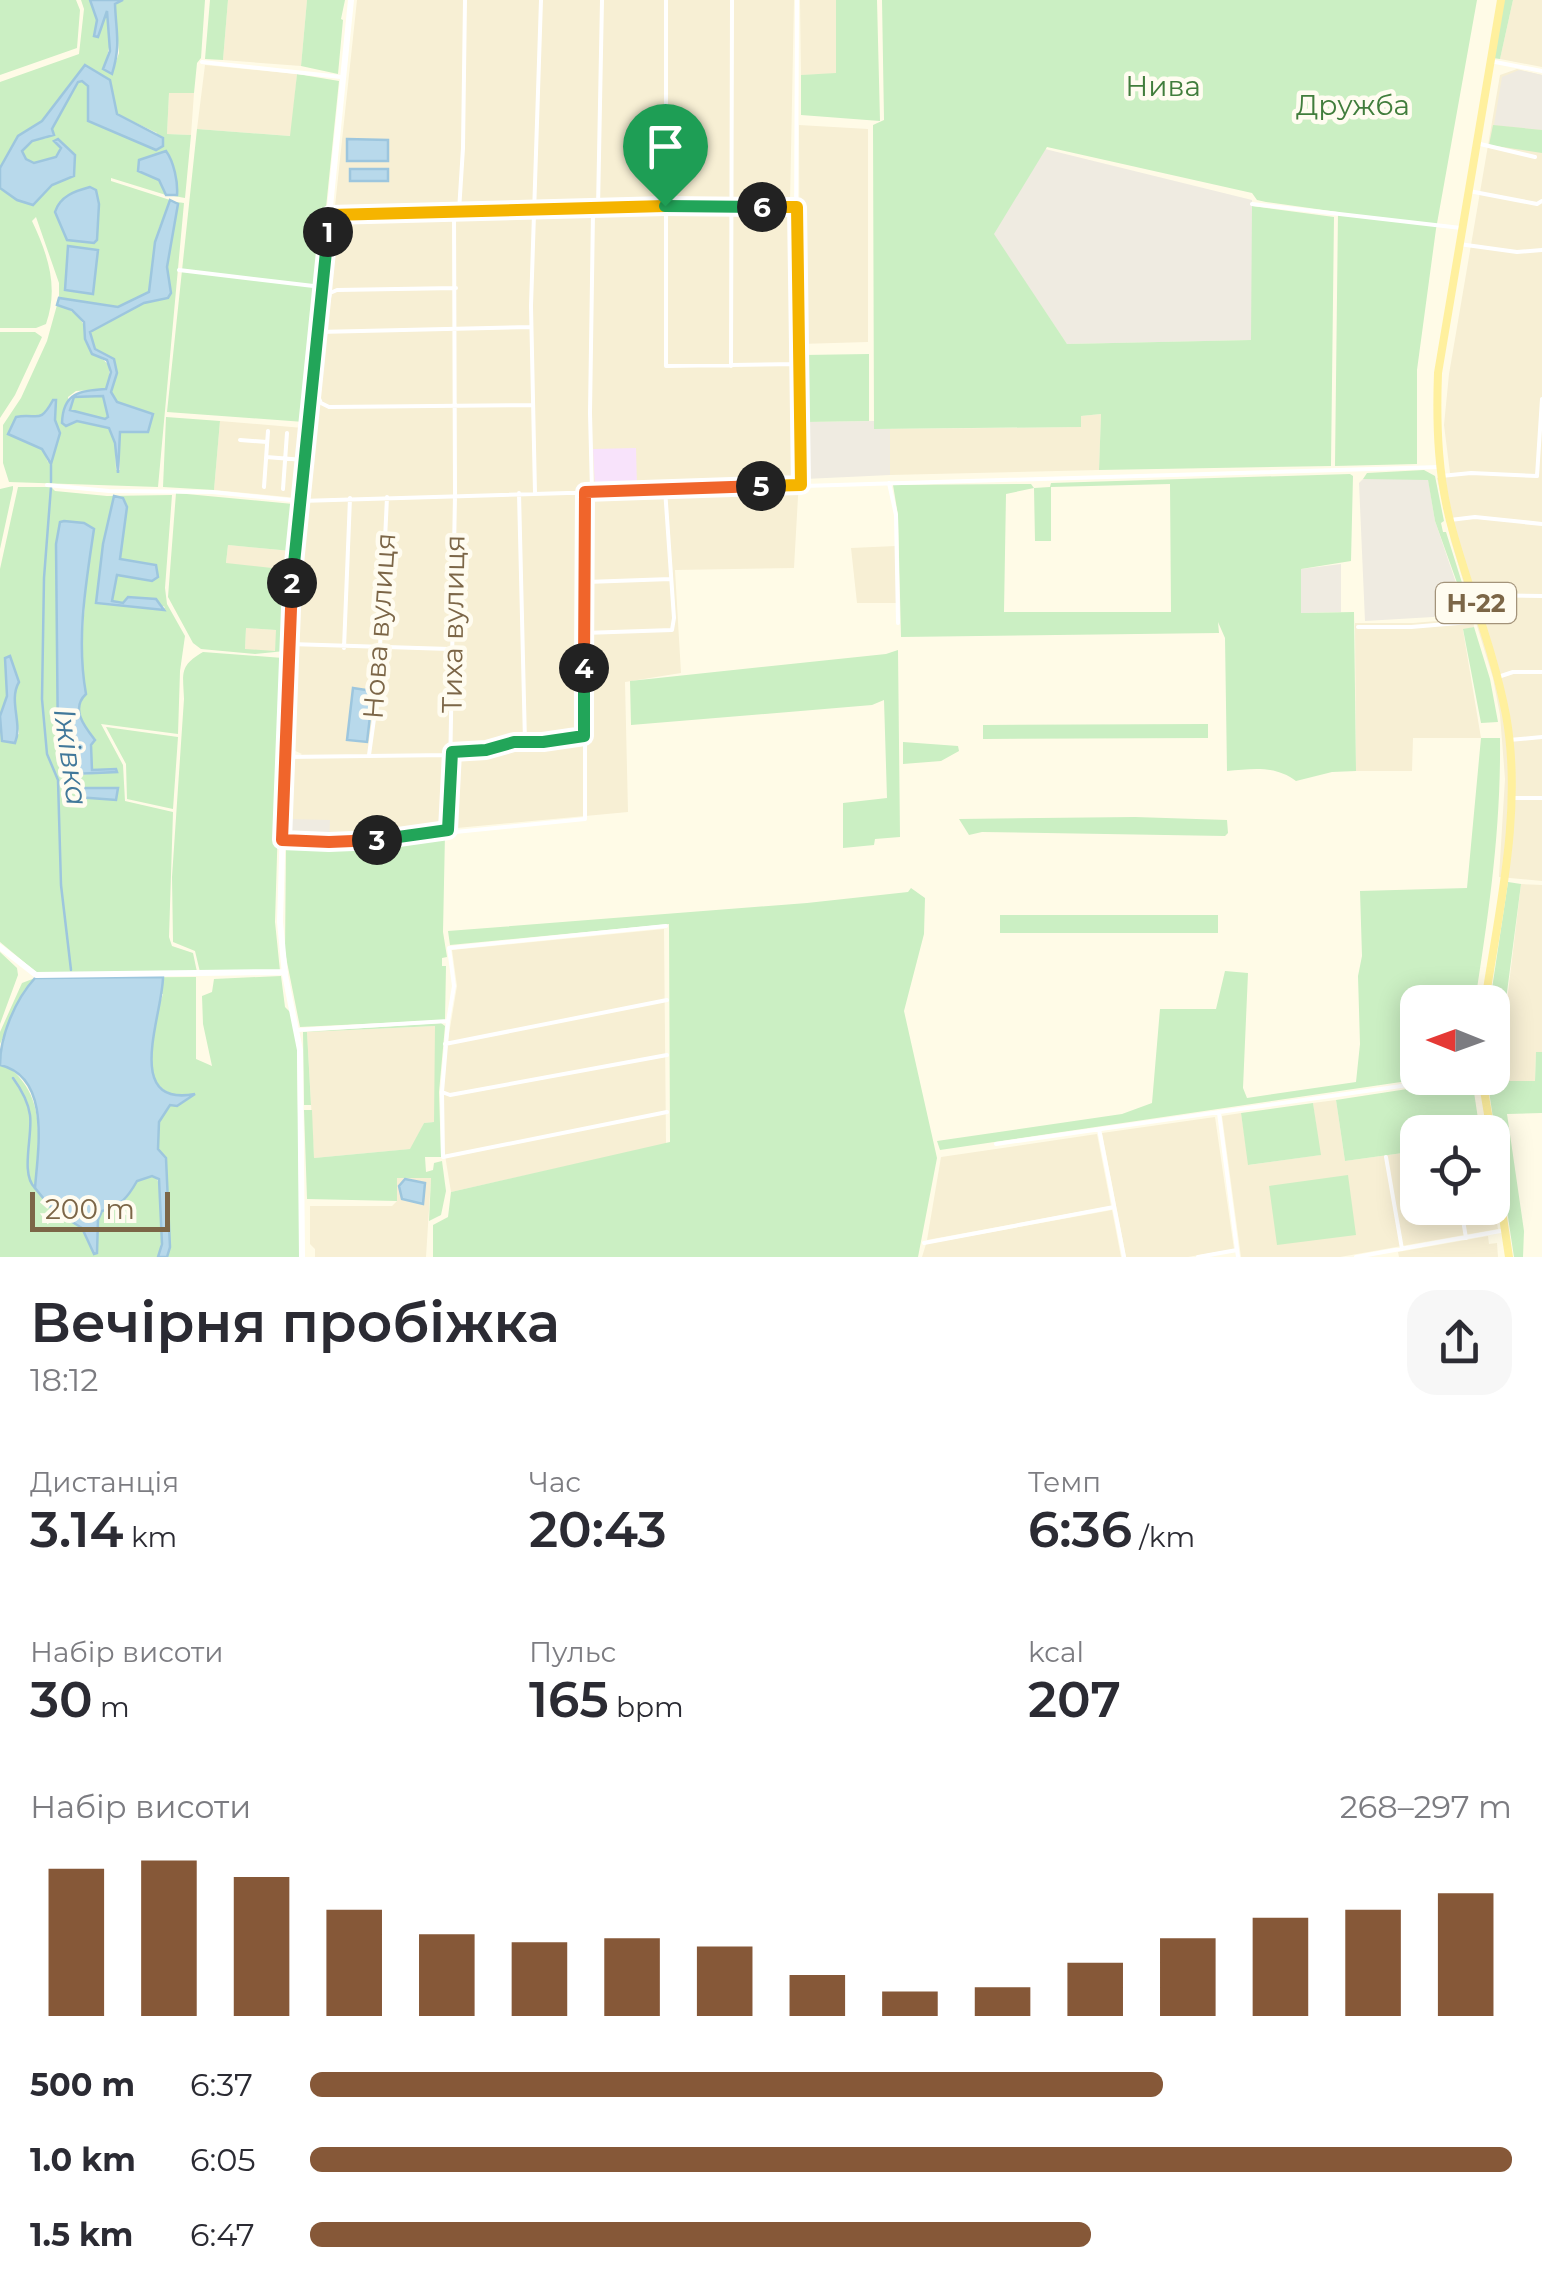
<!DOCTYPE html>
<html lang="uk">
<head>
<meta charset="utf-8">
<style>
  :root { --surface:#fff; --page:#f7f7f7; --text:#2b2b33; --muted:#7c7c81; --accent:#865838 }
  body { margin:0; font-family:Montserrat,sans-serif; background:var(--page); color:var(--text); height:100vh; display:flex; flex-direction:column; font-size:38px; white-space:nowrap }
  * { box-sizing:border-box; margin:0 }
  p { font-size:32px; color:var(--muted) }
  .icon { flex:none; width:55px; height:55px; fill:none; stroke:currentColor; stroke-width:2; stroke-linecap:round; stroke-linejoin:round }
  .map { position:relative; height:1257px; overflow:hidden }
  .sheet { display:flex; flex-direction:column; background:var(--surface); flex:1 }
  .sheet>* { flex:none }
  .needle { width:65px; rotate:271deg }
  .controls { position:absolute; left:1400px; top:985px; display:grid; gap:20px }
  .controls a { display:grid; place-items:center; width:110px; height:110px; border-radius:20px; background:var(--surface); box-shadow:0 5px 25px #0003; font-size:50px }
  .scale { position:absolute; left:30px; bottom:25px; width:140px; box-sizing:border-box; padding-left:10px; border:5px solid #7c6647; border-top:0; font-size:28px; line-height:35px; white-space:nowrap; color:#7c6647; -webkit-text-stroke:8px #fffcf0; paint-order:stroke }
  .pin { position:absolute; display:grid; place-items:center; width:85px; height:85px; color:#fff; margin:-102px -42px; border-radius:50% 50% 50% 0; rotate:-45deg; box-shadow:0 0 10px #0007 }
  .pin .icon { rotate:45deg }
  .km { position:absolute; width:50px; height:50px; margin:-25px; border-radius:50%; background:#222; color:#fff; font-size:28px; line-height:50px; text-align:center }
  .round { display:grid; place-items:center; flex:none; width:105px; height:105px; border-radius:30px; background:var(--page) }
  .head { display:flex; align-items:center; justify-content:space-between; height:170px; padding:0 30px }
  h1 { font-size:55px; font-weight:600; line-height:75px }
  .figures { display:grid; grid-template-columns:repeat(3,1fr); gap:15px; height:170px; padding:10px 30px }
  .figures div { display:grid; align-content:center }
  .figures b { font-size:50px; font-weight:600 }
  .figures small { font-size:28px; font-weight:400 }
  .figures p { font-size:28px }
  .chart { height:280px; padding:20px 30px }
  .chart p { display:flex; justify-content:space-between }
  .chart svg { width:100%; height:180px; margin-top:10px; stroke:var(--accent); stroke-width:6 }
  ul { padding:0 30px; list-style:none; font-size:32px }
  li { display:grid; grid-template-columns:160px 120px 1fr; align-items:center; height:75px }
  li i { height:25px; border-radius:12px; background:var(--accent) }
  .map>svg:first-child { display:block }
  .residential { fill:#f7efd4 }
  .industrial { fill:#efebe1 }
  .education { fill:#f8e3fb }
  .green { fill:#cbefc3; fill-rule:evenodd }
  .water { fill:#b8d9eb; stroke:#9dc6de; stroke-width:2.5; fill-rule:evenodd }
  .lines { fill:none; stroke-linecap:round; stroke-linejoin:round }
  .stream { stroke:#9dc6de; stroke-width:2.5 }
  .street { stroke:#fff; stroke-width:4 }
  .secondary { stroke:#fff; stroke-width:6 }
  .primary { stroke:#fff09e; stroke-width:8 }
  .split-1-casing { stroke:#fff; stroke-width:20 }
  .split-2-casing { stroke:#fff; stroke-width:20 }
  .split-3-casing { stroke:#fff; stroke-width:20 }
  .split-4-casing { stroke:#fff; stroke-width:20 }
  .split-5-casing { stroke:#fff; stroke-width:20 }
  .split-6-casing { stroke:#fff; stroke-width:20 }
  .split-7-casing { stroke:#fff; stroke-width:20 }
  .split-1 { stroke:#f5b400; stroke-width:12 }
  .split-2 { stroke:#22a559; stroke-width:12 }
  .split-3 { stroke:#f0652b; stroke-width:12 }
  .split-4 { stroke:#22a559; stroke-width:12 }
  .split-5 { stroke:#f0652b; stroke-width:12 }
  .split-6 { stroke:#f5b400; stroke-width:12 }
  .split-7 { stroke:#22a559; stroke-width:12 }
  .labels { text-anchor:middle; dominant-baseline:central; stroke-width:9; stroke-linejoin:round; paint-order:stroke }
  .shield { fill:#fffcf0; stroke:#a3937a; stroke-width:2.5 }
  .shield-label { font-size:25px; font-weight:bold; fill:#7c6647 }
  .park-label { font-size:28px; fill:#417d3c; stroke:#fffcf0 }
  .street-label { font-size:28px; fill:#7c6647; stroke:#fffcf0 }
  .water-label { font-size:30px; font-style:italic; fill:#41789a; stroke:#fffcf0 }
</style>
</head>
<body>
<div class="map">
<svg width="1542" height="1257" viewBox="0 0 1542 1257">
  <rect width="100%" height="100%" fill="#fffbe7"/>
  <!-- residential -->
  <path class="residential" d="M228 0H307L301 66 223 60Z
    M357 0H794L790 202 799 479 794 568 675 570 681 673 625 682 628 812 329 840 289 819 292 760 302 754 291 749 290 737 295 581Z
    M800 0H836V74L801 75Z
    M1513 0H1542V67L1500 59Z
    M205 65 297 74 291 136 197 129Z
    M1517 69 1542 75V881L1499 877 1505 779 1500 715 1493 678 1451 541 1437 478 1450 473 1444 425 1449 374 1500 75Z
    M169 92 194 93 191 135 167 134Z
    M799 125 868 129V342L800 344Z
    M1101 414 1099 470 890 475V429L1081 427V416Z
    M220 421 303 428 297 498 214 490Z
    M228 545 291 551 290 570 226 564Z
    M896 546V603H857L851 548Z
    M1473 618 1474 627 1463 630 1481 738H1413L1412 771H1356L1355 623H1413Z
    M246 628 277 630 275 652 245 650Z
    M1521 884 1542 885V1052L1536 1053 1535 1081H1504L1501 1051Z
    M664 929 666 1144 451 1192 444 1149 443 1092 447 1046 457 986 452 950Z
    M435 1026V1122L424 1123 411 1149 314 1158 307 1032Z
    M1336 1100 1345 1161 1417 1151 1418 1208H1492L1493 1201 1498 1229 1340 1257H1241L1222 1116 1241 1113 1249 1165 1320 1155 1313 1103Z
    M1215 1117 1234 1249 1188 1257H1126L1102 1133Z
    M1097 1134 1111 1206 927 1240 941 1157Z
    M397 1177 431 1178 426 1257H315V1249L310 1244V1206H392L397 1201Z
    M1112 1210 1121 1257H922L926 1244Z
    M1488 1236 1489 1244 1497 1243 1498 1257H1399L1398 1252Z"/>
  <!-- industrial -->
  <path class="industrial" d="M1519 70 1542 75V130L1494 125 1502 77Z
    M1045 149 1252 200V340L1067 344 993 234Z
    M874 421V429H890V475L805 479 806 422Z
    M1363 479H1428L1435 521 1467 615 1365 621 1359 483Z
    M1341 564V612L1301 613V569Z
    M289 819 330 820 329 840 289 838Z"/>
  <!-- education -->
  <path class="education" d="M636 448 637 487 595 488 593 449Z"/>
  <!-- green -->
  <path class="green" d="M0 0H76L80 10 77 48 0 75Z
    M81 0H90L97 20 94 36H98L107 8C111 31 112 46 103 68L112 73 119 53 115 4 123 0H205L201 58 197 63 194 93H169L167 134 191 135 185 198 174 196 177 195 154 157 139 160 138 171 159 180 166 195 111 178V181L170 200 159 228 149 292 119 307 59 298V283L36 217 32 221C48 255 59 287 46 324L36 328H0V188L33 204 52 185 74 176 61 148 56 157 34 163 26 159 22 151 32 141 47 138 78 82 82 80 88 86V121L156 150 157 133 117 114 110 80 85 65 42 121 18 136 0 168V82L79 54 84 9ZM90 187 67 240 58 203Z
    M210 0H228L223 60 205 59Z
    M307 0H345L341 19 343 20 338 74 301 66Z
    M836 0H877L880 121 801 115V75L836 73Z
    M882 0H1477L1436 229 1417 370V464L1335 466 1338 212 1266 202 1257 200 1252 193 1047 147 994 234 1067 344 1251 340 1252 206 1334 217 1331 466 1099 470 1101 414 1081 416V427L874 429 873 125 884 120Z
    M1504 0H1513L1500 59 1493 58Z
    M297 74 339 81 304 422 167 412 197 129 290 136Z
    M1493 125 1542 130V153L1489 145Z
    M177 202 184 203 158 487 9 482 3 463V425L21 398 47 341 57 305C84 313 87 329 92 354 112 362 112 369 106 389L76 391 68 397 69 425 77 421 109 428 115 443 116 470H120L118 435 120 432 140 433 151 413 117 402 111 392 117 373 114 359 95 349 90 332 144 303 168 298 171 294 167 267ZM52 401 56 449 48 462 42 449 16 417C37 412 40 425 52 401Z
    M0 332H35L42 337 15 395 0 418Z
    M869 354V421L806 422 804 355Z
    M103 396 108 417 105 419 69 410 74 397Z
    M166 417 220 421 214 490 163 487Z
    M1424 470 1435 476 1444 521 1441 523 1443 532H1446L1469 605 1466 608 1435 521 1428 480 1363 479 1367 473Z
    M1350 474 1353 476 1351 561 1301 569V613L1354 612 1356 771 1332 772 1296 781C1275 765 1252 769 1227 771L1225 638 1218 622 1219 633 901 637 898 515 893 485 1031 484 1034 488 1050 487 1051 483ZM1170 484 1171 612H1004L1006 494 1034 488 1035 541H1051V487Z
    M13 486V489L0 549V489Z
    M18 487H51L55 491 107 496 172 495 165 588 167 604 185 636 180 671 178 734 101 724 123 765 125 801 173 812 169 937 172 946 193 953 197 972H36L0 942V721L3 741 19 734 14 690 19 682 10 656 5 659 7 696 0 716V569ZM127 507 119 560 156 565 152 581 117 575 112 601 123 603 128 597 156 599 157 604 165 607 162 610 96 603 103 544ZM65 522H74L86 588 81 658 86 693C70 709 85 721 89 737 92 748 90 759 92 770L116 769V772L79 775 64 751 57 683 56 560ZM118 788 116 800 77 797 78 788Z
    M176 493 293 504 296 508 291 551 228 545 226 563 290 570 285 651 255 654 201 649 193 643 168 597ZM246 628 276 630 275 651 245 649Z
    M1474 627 1490 679 1498 722 1481 723 1463 629Z
    M898 650 900 837 875 839 874 845 843 848V803L887 798 884 700 872 705 631 725 630 681 886 654Z
    M203 652 283 658 275 922 280 971 200 972 195 951 173 942 172 877 184 699C183 673 179 666 203 652Z
    M1208 724V738L983 739V725Z
    M106 727 178 737 173 809 127 799 126 764Z
    M1481 738H1500C1501 830 1489 911 1475 1002H1418V1078H1428L940 1150 937 1141 1122 1114 1152 1103 1160 1009H1216L1225 971 1248 973 1243 1088 1247 1098 1356 1082 1360 1044 1358 976 1362 956 1360 891 1467 888Z
    M903 742 958 746 959 751 941 761 903 764Z
    M1135 817 1227 820 1228 833 1225 836 982 832 969 835 959 819Z
    M445 834 443 932 447 957 442 958V966H446L445 1020 300 1027 285 952 286 845 288 842 329 844Z
    M1508 882 1521 884 1503 1023 1497 1035H1493L1492 1002H1490Z
    M911 888 925 898 924 934 904 1011 937 1158 918 1257H433V1225L448 1217 451 1192 670 1142 669 924 450 945 448 931 807 903 908 892Z
    M1000 915H1218V933H1000Z
    M0 952 17 968 18 975 0 1024Z
    M281 976 285 1007 291 1013 297 1047 300 1257H167L170 1247C166 1215 147 1136 165 1111 171 1102 182 1099 192 1095 132 1101 151 1030 163 994L25 989 0 1044V1032L22 983 35 978 196 977V1059L212 1066 203 1024 202 996 212 992 214 979Z
    M441 1023 445 1026 439 1092 441 1157H425L426 1172 433 1170 434 1163 442 1161 446 1191 441 1215 429 1221 431 1178H397V1201L307 1199 304 1110H312L314 1158 410 1149 424 1123 434 1122 435 1026 307 1032 311 1105H304L303 1032Z
    M1493 1041H1496L1501 1051 1504 1081H1535L1536 1052H1542V1113L1507 1114 1524 1231 1523 1257H1514L1487 1078H1492Z
    M0 1060C42 1090 40 1122 36 1170L150 1163C165 1188 166 1229 158 1257H0Z
    M1472 1079 1480 1132H1418L1417 1151 1345 1161 1336 1100Z
    M1313 1103 1321 1155 1248 1165 1241 1113Z
    M1348 1175 1356 1235 1277 1245 1269 1186Z"/>
  <!-- water -->
  <path class="water" d="M90 0H123L115 4C116 32 121 45 112 74L103 69 110 51 107 11 98 37 94 36 97 20Z
    M85 65 110 80 117 114 163 138V146L156 150 88 121V86L82 81 78 82 52 129 54 135 32 141 22 151 26 159 34 163 56 157 61 148 54 141 58 139 75 155 74 176 52 185 33 205 17 200 0 188V168L18 136 42 121Z
    M347 139 388 140V161H347Z
    M166 151C174 162 178 182 177 195H166L159 180 138 171 139 160Z
    M350 169H388V181H350Z
    M90 187 96 190 99 204 97 240 94 243 67 240 55 212C60 196 75 191 90 187Z
    M170 200 178 204 167 267 171 293 168 298 144 303 90 332 95 349 114 359 117 373 111 392 117 402 153 414 148 432H120L118 473 115 443 109 428 77 421 66 426 62 423C63 392 80 391 106 389L111 372 107 360 92 354 85 339 84 322 72 310 57 305 59 298 118 307 149 292 155 242ZM103 396 108 417 105 419 70 410 74 397Z
    M68 246 98 250 93 294 65 290Z
    M53 400H56L55 420 60 433 51 464 42 449 8 434 16 417C37 412 39 426 53 400Z
    M114 496 123 498 127 507 120 559 156 565 158 577 152 581 117 575 112 601 123 603 128 597 156 599 164 610 96 603 103 544Z
    M64 521 84 523 94 529C86 583 76 639 86 694 70 709 85 727 95 740L91 745 92 770 116 769 117 772 73 774 64 765V751L58 749 56 544 60 522Z
    M10 656 19 682C8 701 23 723 15 743L2 741 0 716 7 696 5 658Z
    M353 688 373 691 367 742 347 740Z
    M118 788 116 800 77 797 78 788Z
    M163 977C163 1014 122 1108 195 1094L177 1106 170 1105 159 1122 158 1149 166 1158 170 1247 167 1257H158L162 1244 159 1179 152 1176 137 1181C128 1197 121 1206 102 1211L98 1220 97 1253 94 1254 82 1228 53 1210 35 1188C38 1149 51 1077 0 1065 0 1036 15 1000 35 978Z
    M405 1179 425 1183 423 1204 402 1199 399 1186Z"/>
  <g class="lines">
    <!-- stream -->
    <path class="stream" d="M51 465V482
      M51 487 44 578 42 699 47 754 58 780 61 885 71 970
      M13 1078C21 1089 28 1101 30 1115 33 1135 20 1174 35 1188"/>
    <!-- street -->
    <path class="street" d="M666 0V366L799 364
      M797 0 796 241 801 485
      M1490 61 1542 71
      M202 62 341 77
      M1476 143 1535 157
      M1469 191 1537 204 1542 201
      M1252 204 1461 228
      M459 211 463 148 465 0
      M330 215 665 206 795 207
      M1459 244 1517 252 1542 250
      M179 270 322 287
      M319 315 327 309 330 293 337 290 456 288
      M318 332 531 327
      M731 366 732 0
      M314 387 321 403 329 407 533 405
      M240 440 267 442
      M266 457 304 460
      M1441 476 1471 473 1537 476 1542 399
      M889 483 896 515 898 623
      M47 485 109 491 212 492 300 501 1440 467
      M264 487 268 431
      M283 489 287 433
      M592 491 590 413 593 213 598 208 602 0
      M519 493 525 742 543 743 584 736
      M535 493 531 306 541 0
      M1450 520 1475 517 1542 524
      M586 582 671 579
      M1474 595 1542 596
      M1358 627H1411L1482 621
      M584 633 672 630 674 618 665 489
      M290 644 450 649
      M344 648 350 498
      M1498 677 1513 672H1542
      M1509 740 1542 737
      M452 752 525 742
      M369 755 378 690 387 497
      M285 757 450 755
      M1511 798H1542
      M449 830 455 495 454 211
      M283 840 366 841 585 819V492
      M448 1021 442 1092 443 1157 667 1112
      M297 1030 448 1021 454 986 449 948 666 926
      M445 1044 667 1000
      M442 1092 450 1095 667 1055
      M1219 1113 1238 1257
      M1099 1129 1124 1257
      M996 1144 1457 1078
      M1386 1157 1402 1249
      M1461 1208 1466 1238
      M924 1243 1114 1207
      M1198 1257 1237 1250
      M1356 1257 1506 1230"/>
    <!-- secondary -->
    <path class="secondary" d="M0 947 36 975 285 972
      M302 1257 300 1050 285 975 280 922 285 757 292 581 351 0"/>
    <!-- primary -->
    <path class="primary" d="M1485 1002C1499 909 1523 809 1506 715 1494 652 1470 593 1453 532 1438 480 1436 427 1438 373L1501 0
      M1482 1078 1491 1132
      M1492 1144 1509 1257"/>
  </g>
  <g class="lines">
    <defs>
      <path id="split-1" d="M328 232 330 215 665 206"/>
      <path id="split-2" d="M292 583 328 232"/>
      <path id="split-3" d="M292 583 282 840 329 842 377 840"/>
      <path id="split-4" d="M377 840 448 830 452 752 486 750 514 742H543L584 736V668"/>
      <path id="split-5" d="M584 668 585 492 761 486"/>
      <path id="split-6" d="M761 486 801 485 797 207H762"/>
      <path id="split-7" d="M665 206 762 207"/>
    </defs>
    <!-- split-1 casing -->
    <use href="#split-1" class="split-1-casing"/>
    <!-- split-2 casing -->
    <use href="#split-2" class="split-2-casing"/>
    <!-- split-3 casing -->
    <use href="#split-3" class="split-3-casing"/>
    <!-- split-4 casing -->
    <use href="#split-4" class="split-4-casing"/>
    <!-- split-5 casing -->
    <use href="#split-5" class="split-5-casing"/>
    <!-- split-6 casing -->
    <use href="#split-6" class="split-6-casing"/>
    <!-- split-7 casing -->
    <use href="#split-7" class="split-7-casing"/>
    <!-- split-1 -->
    <use href="#split-1" class="split-1"/>
    <!-- split-2 -->
    <use href="#split-2" class="split-2"/>
    <!-- split-3 -->
    <use href="#split-3" class="split-3"/>
    <!-- split-4 -->
    <use href="#split-4" class="split-4"/>
    <!-- split-5 -->
    <use href="#split-5" class="split-5"/>
    <!-- split-6 -->
    <use href="#split-6" class="split-6"/>
    <!-- split-7 -->
    <use href="#split-7" class="split-7"/>
  </g>
  <g class="labels">
    <!-- shield labels -->
    <rect class="shield" x="1436" y="583" width="80" height="40" rx="8"/>
    <g class="shield-label">
      <text x="1476" y="603">Н-22</text>
    </g>
    <!-- park labels -->
    <g class="park-label">
      <text x="1163" y="86">Нива</text>
      <text x="1353" y="105">Дружба</text>
    </g>
    <!-- street labels -->
    <g class="street-label">
      <text transform="translate(453 624) rotate(-89)">Тиха вулиця</text>
      <text transform="translate(379 626) rotate(-86)">Нова вулиця</text>
    </g>
    <!-- water labels -->
    <g class="water-label">
      <text transform="translate(71 757) rotate(82)">Іжівка</text>
    </g>
  </g>
</svg>
<div class="controls">
<a><svg class="needle" viewBox="-14 -14 28 28"><path d="M0-13l5 13h-10z" fill="#e53935"/><path d="M0 13l5-13h-10z" fill="#7c7c81"/></svg></a>
<a><svg class="icon" aria-label="locate" viewBox="0 0 24 24"><circle cx="12" cy="12" r="6"/><path d="M12 2v4M12 18v4M2 12h4M18 12h4"/></svg></a>
</div>
<div class="scale">200 m</div>
<div class="pin" style="left:665px;top:206px;background:#1e9e55"><svg class="icon" aria-label="arrive" viewBox="0 0 24 24"><path d="M6 21V4h12l-3 4 3 4H6"/></svg></div>
<b class="km" style="left:328px;top:232px">1</b>
<b class="km" style="left:292px;top:583px">2</b>
<b class="km" style="left:377px;top:840px">3</b>
<b class="km" style="left:584px;top:668px">4</b>
<b class="km" style="left:761px;top:486px">5</b>
<b class="km" style="left:762px;top:207px">6</b>
</div>
<section class="sheet">
<div class="head"><div><h1>Вечірня пробіжка</h1><p>18:12</p></div><a class="round"><svg class="icon" aria-label="share" viewBox="0 0 24 24"><path d="M12 15V3M7 8l5-5 5 5M5 13v7h14v-7"/></svg></a></div>
<div class="figures">
<div><p>Дистанція</p><b>3.14<small> km</small></b></div>
<div><p>Час</p><b>20:43</b></div>
<div><p>Темп</p><b>6:36<small> /km</small></b></div>
</div>
<div class="figures">
<div><p>Набір висоти</p><b>30<small> m</small></b></div>
<div><p>Пульс</p><b>165<small> bpm</small></b></div>
<div><p>kcal</p><b>207</b></div>
</div>
<div class="chart"><p><span>Набір висоти</span>268–297 m</p>
<svg viewBox="0 0 160 44" preserveAspectRatio="none"><path d="M5 44V8M15 44V6M25 44V10M35 44V18M45 44V24M55 44V26M65 44V25M75 44V27M85 44V34M95 44V38M105 44V37M115 44V31M125 44V25M135 44V20M145 44V18M155 44V14"/></svg>
</div>
<ul>
<li><b>500 m</b>6:37<i style="width:71%"></i></li>
<li><b>1.0 km</b>6:05<i style="width:100%"></i></li>
<li><b>1.5 km</b>6:47<i style="width:65%"></i></li>
</ul>
</section>
</body>
</html>
